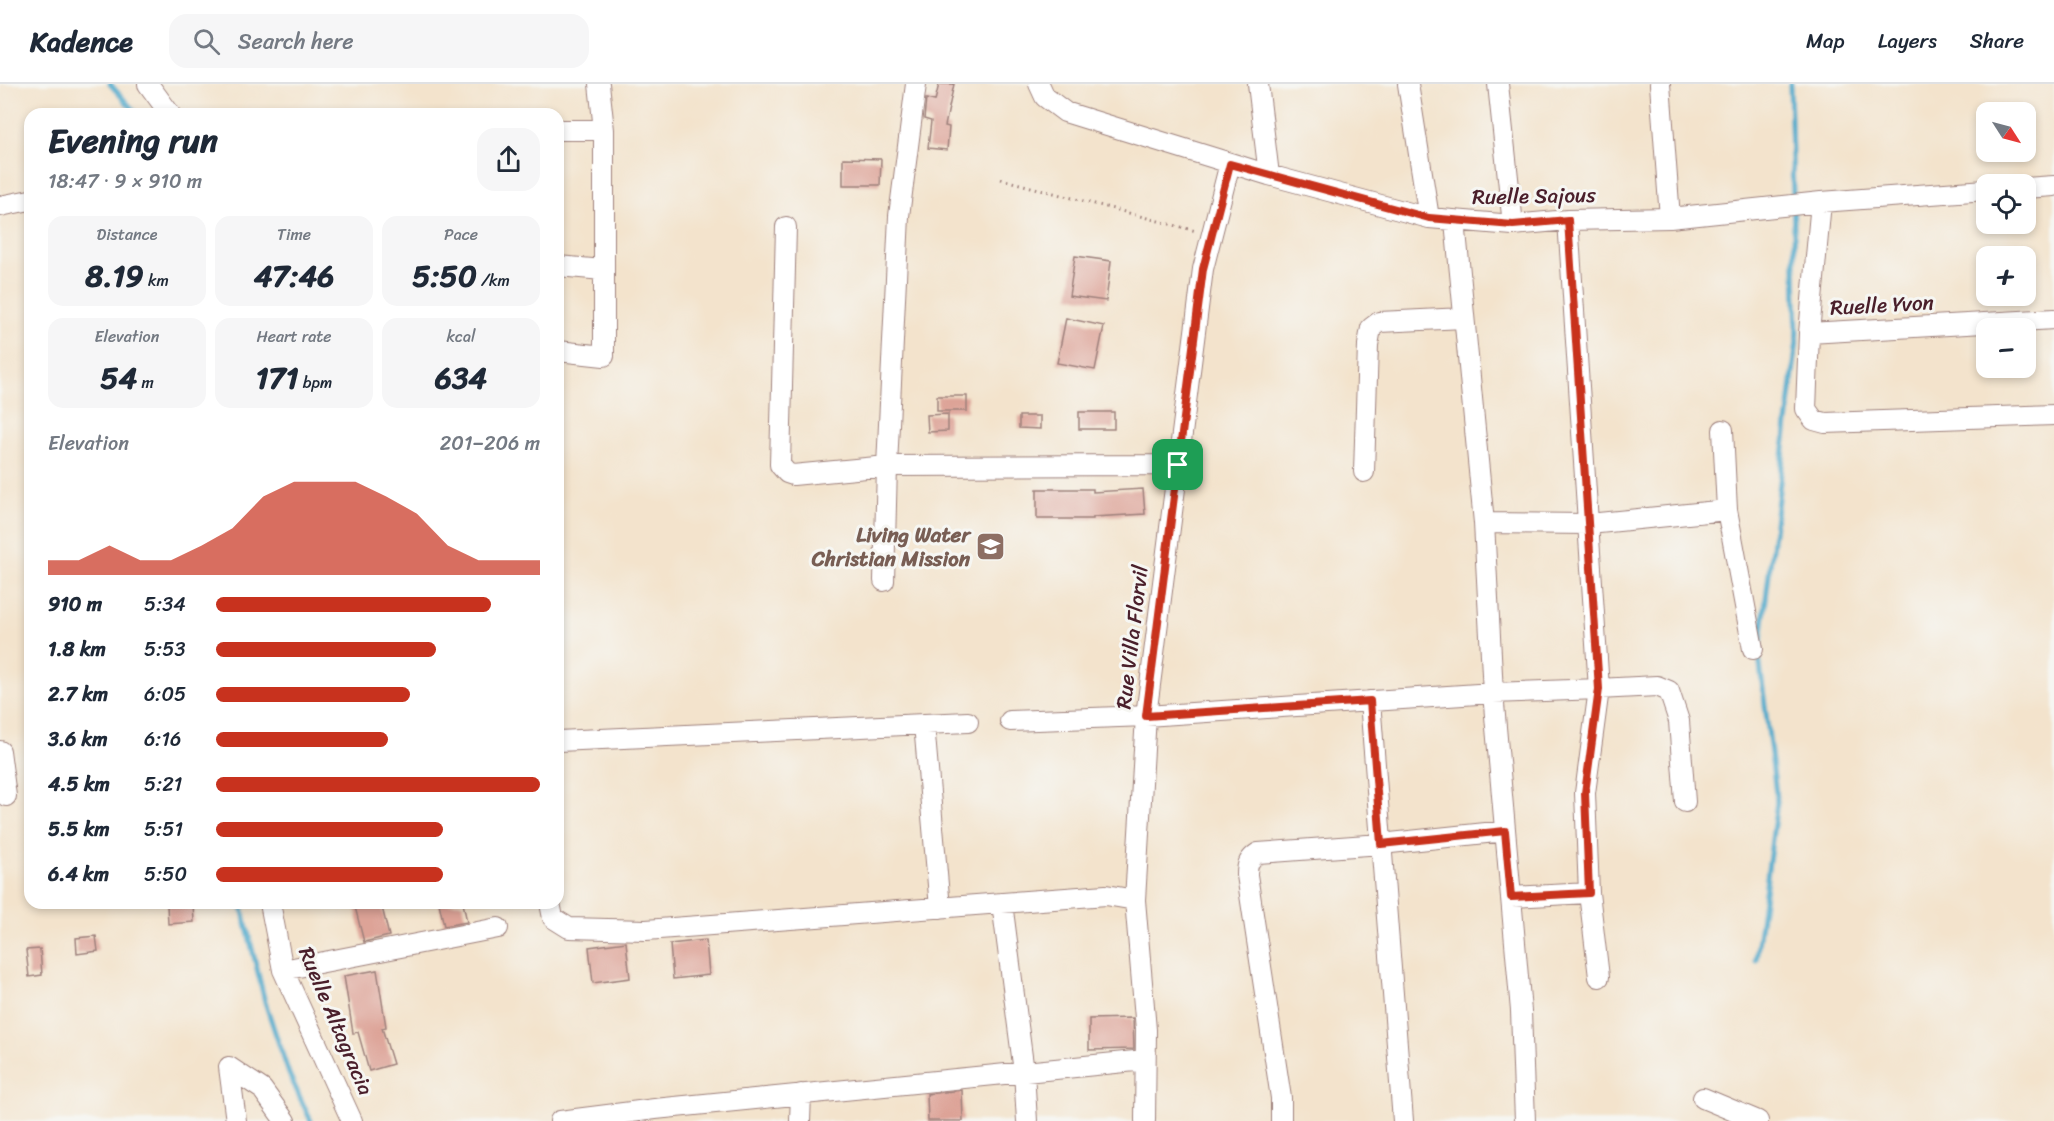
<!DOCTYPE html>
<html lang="en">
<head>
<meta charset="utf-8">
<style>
  :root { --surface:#fff; --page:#f6f6f7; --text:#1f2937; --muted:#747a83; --line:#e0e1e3; --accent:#c8321e }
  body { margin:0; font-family:Sriracha,sans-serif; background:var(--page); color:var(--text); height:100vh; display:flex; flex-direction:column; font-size:22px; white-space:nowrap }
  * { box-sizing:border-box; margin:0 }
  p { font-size:20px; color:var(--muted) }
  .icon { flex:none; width:33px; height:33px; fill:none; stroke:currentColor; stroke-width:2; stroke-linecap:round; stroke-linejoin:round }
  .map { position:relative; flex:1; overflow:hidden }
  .details { position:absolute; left:24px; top:24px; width:540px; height:801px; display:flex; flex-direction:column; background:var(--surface); border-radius:18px; box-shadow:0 3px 9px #0003 }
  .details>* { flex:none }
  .needle { width:39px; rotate:126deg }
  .controls { position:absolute; left:1976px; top:18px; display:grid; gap:12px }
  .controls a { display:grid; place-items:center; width:60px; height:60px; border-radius:12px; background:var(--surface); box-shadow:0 3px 9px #0003; font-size:30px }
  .pin { position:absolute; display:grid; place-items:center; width:51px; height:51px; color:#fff; margin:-26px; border-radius:12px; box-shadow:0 3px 9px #0006 }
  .round { display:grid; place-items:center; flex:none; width:63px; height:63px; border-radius:18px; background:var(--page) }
  .headline { display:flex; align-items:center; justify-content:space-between; height:102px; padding:0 24px }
  h1 { font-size:33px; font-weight:700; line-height:45px }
  .figures { display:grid; grid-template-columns:repeat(3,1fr); gap:9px; height:102px; padding:6px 24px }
  .figures div { display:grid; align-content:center; border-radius:15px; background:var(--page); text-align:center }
  .figures b { font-size:30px; font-weight:700 }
  .figures small { font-size:16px; font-weight:400 }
  .figures p { font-size:16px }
  .chart { height:168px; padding:12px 24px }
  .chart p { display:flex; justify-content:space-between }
  .chart svg { width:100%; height:108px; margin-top:6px; fill:var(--accent); opacity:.7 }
  ul { padding:0 24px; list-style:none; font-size:20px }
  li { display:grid; grid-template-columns:96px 72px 1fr; align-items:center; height:45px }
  li i { height:15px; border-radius:8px; background:var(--accent) }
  header { display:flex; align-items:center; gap:36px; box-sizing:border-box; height:84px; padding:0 30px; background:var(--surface); border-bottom:2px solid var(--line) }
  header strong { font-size:28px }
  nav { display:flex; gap:33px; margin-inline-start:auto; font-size:21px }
  .search { width:420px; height:54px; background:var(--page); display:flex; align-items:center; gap:15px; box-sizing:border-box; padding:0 21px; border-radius:18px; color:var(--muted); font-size:22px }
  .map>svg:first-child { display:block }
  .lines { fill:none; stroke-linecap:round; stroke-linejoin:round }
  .stream { stroke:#4da9cb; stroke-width:5 }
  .building { fill:#dda397 }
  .minor-casing { stroke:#9e817c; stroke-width:22 }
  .path { stroke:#9e817c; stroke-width:3; stroke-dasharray:1.5 4.5; stroke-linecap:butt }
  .minor { stroke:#fff; stroke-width:20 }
  .route-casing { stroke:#fff; stroke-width:12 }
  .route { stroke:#c8321e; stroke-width:8 }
  .labels { text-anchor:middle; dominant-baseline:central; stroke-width:6; stroke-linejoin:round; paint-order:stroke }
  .street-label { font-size:21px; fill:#4a1f2b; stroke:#f6f6f2 }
  .education-label { font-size:21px; font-weight:bold; fill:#785e54; stroke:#f6f6f2; text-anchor:end }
</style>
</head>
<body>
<header>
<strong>Kadence</strong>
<div class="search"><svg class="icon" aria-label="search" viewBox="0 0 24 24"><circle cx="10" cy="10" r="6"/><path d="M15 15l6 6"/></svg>Search here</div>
<nav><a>Map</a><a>Layers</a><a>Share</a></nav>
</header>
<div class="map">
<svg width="2054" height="1037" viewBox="0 0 2054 1037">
  <rect width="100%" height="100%" fill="#f6f6f2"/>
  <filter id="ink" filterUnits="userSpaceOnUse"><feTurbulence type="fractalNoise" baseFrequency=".0167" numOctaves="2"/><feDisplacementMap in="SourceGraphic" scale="12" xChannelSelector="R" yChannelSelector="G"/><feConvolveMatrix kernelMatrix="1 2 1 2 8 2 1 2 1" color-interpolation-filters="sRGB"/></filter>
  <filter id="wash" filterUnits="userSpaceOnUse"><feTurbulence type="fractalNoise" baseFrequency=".008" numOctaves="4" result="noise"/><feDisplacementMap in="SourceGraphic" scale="24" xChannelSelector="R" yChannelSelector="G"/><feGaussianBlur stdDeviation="1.35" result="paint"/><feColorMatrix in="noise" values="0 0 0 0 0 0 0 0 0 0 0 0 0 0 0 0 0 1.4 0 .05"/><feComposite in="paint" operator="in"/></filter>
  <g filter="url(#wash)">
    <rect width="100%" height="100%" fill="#f3e3cc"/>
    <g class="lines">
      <!-- stream -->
      <path class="stream" d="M110 0 137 30
        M241 819 265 918 289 990 311 1037
        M1756 876 1777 718 1759 573 1797 256 1790 0"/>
    </g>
    <g id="blocks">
      <!-- building -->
      <path class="building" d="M939 0H954L945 42 949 43 947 66 928 64 931 37 924 35 926 15 935 17Z
        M843 74 881 75 880 101H843Z
        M1075 172 1111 177 1106 217 1069 212Z
        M1066 234 1104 242 1095 286 1057 279Z
        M937 312H967V327H937Z
        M1079 328H1114V345H1079Z
        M948 330V347L928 348 927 331Z
        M1019 332H1040V345L1019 344Z
        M1037 405H1093V408L1143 405 1145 430 1093 433V435H1037Z
        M193 819 194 838 168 840 167 820Z
        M354 819H381L389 852 364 858Z
        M439 819H463L467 838 444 842Z
        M96 852 98 867 77 870 76 854Z
        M706 856 709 891 673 895 670 860Z
        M626 858 630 894 593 899 589 863Z
        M40 865 42 891 29 893 26 866Z
        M377 886 386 943 382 944 393 980 369 987 358 948 353 949 344 892Z
        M1133 934 1134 965 1089 966V935Z
        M962 1006 963 1037H928L927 1010Z"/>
    </g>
  </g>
  <g filter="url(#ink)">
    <use href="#blocks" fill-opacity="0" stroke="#9e817c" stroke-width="1.5"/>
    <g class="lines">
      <defs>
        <path id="minor" d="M148 0 170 30
          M1039 0 1045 13 1065 28 1269 91 1429 134 1513 141 1568 136 1670 134 1821 118 1986 106
          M1258 0 1269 91
          M1408 0 1429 134
          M1498 0 1513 141
          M1660 0 1670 134
          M558 46H604L599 0
          M2025 104 2054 102
          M1821 118 1809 249 1806 325 1814 336 1825 339 2054 331
          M0 122 30 116
          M1455 137 1484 439 1493 609 1521 927 1525 1037
          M786 143 780 381 787 389 793 391 887 382 1178 381
          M558 182 603 186
          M1809 249 2054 235
          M558 267 604 272V46
          M1723 346 1727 426 1753 565
          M1364 388 1368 261 1371 244 1379 238 1464 234
          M1484 439 1589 440 1727 426
          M884 497 887 382 899 132 916 0
          M1598 605 1657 602 1669 607 1679 637 1685 718
          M1599 605 1585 709 1589 809 1599 893
          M1370 617 1403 1037
          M1010 637 1146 632 1493 609 1599 605 1568 136
          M924 640 940 824
          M558 657 968 638
          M0 667 6 712
          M1511 813 1589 809
          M270 819 283 886 352 1037
          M550 819 553 834 569 844 646 846 1106 811 1135 816
          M1002 819 1024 988 1027 1037
          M283 886 498 844
          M229 983 262 1005 285 1037
          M229 983 236 1037
          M1703 1014 1758 1037
          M560 1037 655 1025 1145 976
          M800 1037 801 1010
          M1145 1037 1146 946 1135 816 1146 632 1203 185 1230 79
          M1281 1037V1014L1247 791C1247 780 1249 775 1258 769L1381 760 1505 747"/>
      </defs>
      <!-- minor casing -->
      <use href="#minor" class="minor-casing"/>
      <!-- path -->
      <path class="path" d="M1001 95 1196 147"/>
      <!-- minor -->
      <use href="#minor" class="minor"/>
    </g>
  </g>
  <g class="lines" filter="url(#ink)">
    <defs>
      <path id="route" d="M1230 80 1429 134 1513 141 1568 136 1599 605 1585 709 1589 809 1511 813 1505 747 1381 760 1370 617 1146 632 1203 185Z"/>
    </defs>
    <!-- route casing -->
    <use href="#route" class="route-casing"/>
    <!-- route -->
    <use href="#route" class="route"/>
  </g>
  <!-- icons -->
  <defs>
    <symbol id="school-square" viewBox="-11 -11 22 22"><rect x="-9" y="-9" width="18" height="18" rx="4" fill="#8d6e63" stroke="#f6f6f2"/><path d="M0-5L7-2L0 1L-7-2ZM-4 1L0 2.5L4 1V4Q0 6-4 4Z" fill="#fff"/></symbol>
  </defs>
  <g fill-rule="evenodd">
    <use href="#school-square" x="974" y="446" width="33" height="33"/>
  </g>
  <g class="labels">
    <!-- street labels -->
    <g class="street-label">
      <text transform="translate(1534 112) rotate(-1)">Ruelle Sajous</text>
      <text transform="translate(1882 221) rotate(-3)">Ruelle Yvon</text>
      <text transform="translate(1132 553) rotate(-83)">Rue Villa Florvil</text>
      <text transform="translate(336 937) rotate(67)">Ruelle Altagracia</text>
    </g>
    <!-- education labels -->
    <g class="education-label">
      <text x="970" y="451">Living Water<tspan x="970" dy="24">Christian Mission</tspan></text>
    </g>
  </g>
</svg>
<div class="controls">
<a><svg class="needle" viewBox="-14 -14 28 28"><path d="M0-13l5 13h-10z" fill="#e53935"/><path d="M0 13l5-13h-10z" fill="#747a83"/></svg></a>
<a><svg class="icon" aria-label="locate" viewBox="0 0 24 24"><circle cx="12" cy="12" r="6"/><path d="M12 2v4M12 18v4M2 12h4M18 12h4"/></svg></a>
<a>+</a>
<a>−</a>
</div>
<div class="pin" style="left:1178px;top:381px;background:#1e9e55"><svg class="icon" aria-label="arrive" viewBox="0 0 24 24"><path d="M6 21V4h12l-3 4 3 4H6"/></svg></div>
<section class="details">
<div class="headline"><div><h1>Evening run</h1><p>18:47 · 9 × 910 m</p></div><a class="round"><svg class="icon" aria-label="share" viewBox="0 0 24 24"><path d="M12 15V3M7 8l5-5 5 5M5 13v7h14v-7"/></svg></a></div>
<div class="figures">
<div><p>Distance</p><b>8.19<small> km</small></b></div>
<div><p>Time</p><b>47:46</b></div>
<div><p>Pace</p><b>5:50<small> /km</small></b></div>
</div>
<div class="figures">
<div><p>Elevation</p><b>54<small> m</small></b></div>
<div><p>Heart rate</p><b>171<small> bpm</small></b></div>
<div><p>kcal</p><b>634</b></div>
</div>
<div class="chart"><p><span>Elevation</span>201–206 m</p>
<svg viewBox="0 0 160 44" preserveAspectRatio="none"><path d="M0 44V38L10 38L20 32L30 38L40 38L50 32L60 25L70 12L80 6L90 6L100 6L110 12L120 19L130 32L140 38L150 38L160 38V44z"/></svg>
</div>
<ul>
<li><b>910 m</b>5:34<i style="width:85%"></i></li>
<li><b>1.8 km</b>5:53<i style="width:68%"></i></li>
<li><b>2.7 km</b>6:05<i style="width:60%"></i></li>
<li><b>3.6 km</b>6:16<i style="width:53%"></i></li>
<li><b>4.5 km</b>5:21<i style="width:100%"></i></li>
<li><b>5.5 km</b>5:51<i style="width:70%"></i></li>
<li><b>6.4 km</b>5:50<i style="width:70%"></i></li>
</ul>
</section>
</div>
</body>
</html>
